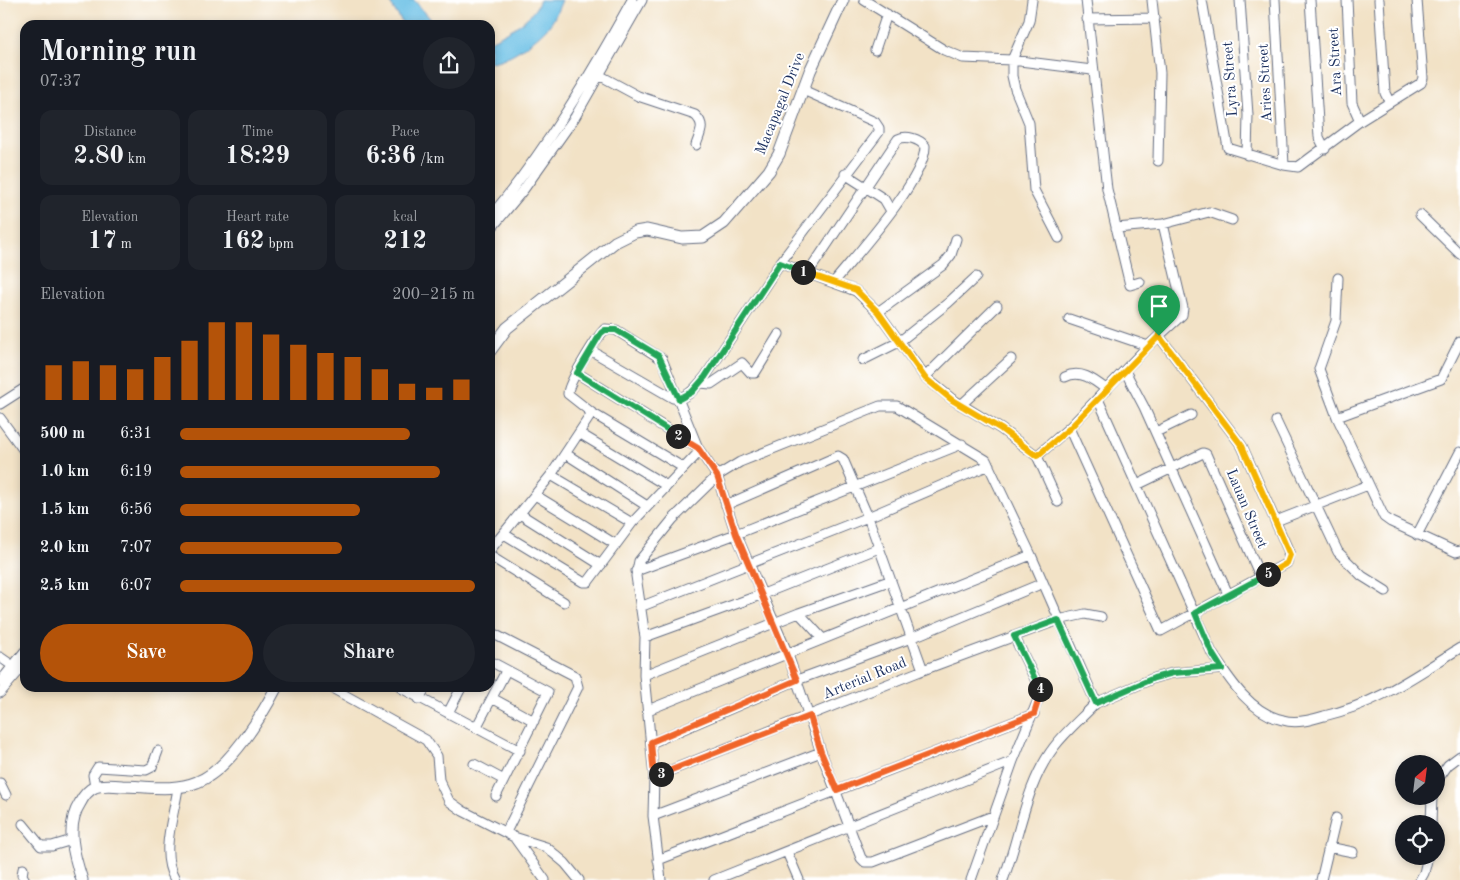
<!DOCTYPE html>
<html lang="en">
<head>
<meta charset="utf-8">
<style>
  :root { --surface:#171b24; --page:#20242c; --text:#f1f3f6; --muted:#9ea1a6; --accent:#b45309 }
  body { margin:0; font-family:"Old Standard TT",serif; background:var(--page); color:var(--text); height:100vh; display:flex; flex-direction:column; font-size:19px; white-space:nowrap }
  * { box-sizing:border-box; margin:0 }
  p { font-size:16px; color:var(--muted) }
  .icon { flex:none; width:28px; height:28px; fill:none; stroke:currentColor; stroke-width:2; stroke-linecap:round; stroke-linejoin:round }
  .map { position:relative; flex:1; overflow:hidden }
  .side { position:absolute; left:20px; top:20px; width:475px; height:672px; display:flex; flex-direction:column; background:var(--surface); border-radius:15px; box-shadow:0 2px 8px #0003 }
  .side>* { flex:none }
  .needle { width:32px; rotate:28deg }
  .controls { position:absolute; left:1395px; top:755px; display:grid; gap:10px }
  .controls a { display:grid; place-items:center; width:50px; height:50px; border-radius:50%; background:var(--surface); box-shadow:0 2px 8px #0003; font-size:25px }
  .pin { position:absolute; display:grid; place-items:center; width:42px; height:42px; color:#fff; margin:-51px -21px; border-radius:50% 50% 50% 0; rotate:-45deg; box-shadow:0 0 5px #0007 }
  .pin .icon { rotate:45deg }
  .km { position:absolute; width:25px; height:25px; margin:-12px; border-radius:50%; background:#222; color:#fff; font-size:14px; line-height:25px; text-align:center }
  .round { display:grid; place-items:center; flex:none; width:52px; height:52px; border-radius:26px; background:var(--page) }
  .head { display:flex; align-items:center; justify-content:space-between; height:85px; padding:0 20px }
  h1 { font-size:28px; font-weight:700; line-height:38px }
  .metrics { display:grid; grid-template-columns:repeat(3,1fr); gap:8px; height:85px; padding:5px 20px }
  .metrics div { display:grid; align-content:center; border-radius:12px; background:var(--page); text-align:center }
  .metrics b { font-size:25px; font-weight:700 }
  .metrics small { font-size:14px; font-weight:400 }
  .metrics p { font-size:14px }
  .chart { height:140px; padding:10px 20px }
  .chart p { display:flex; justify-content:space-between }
  .chart svg { width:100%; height:90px; margin-top:5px; stroke:var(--accent); stroke-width:6 }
  .primary-button { display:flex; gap:10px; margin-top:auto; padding:10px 20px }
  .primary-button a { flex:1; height:58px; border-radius:30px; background:var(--accent); color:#fff; font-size:20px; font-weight:700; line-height:58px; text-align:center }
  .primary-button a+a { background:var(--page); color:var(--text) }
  ul { padding:0 20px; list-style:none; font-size:16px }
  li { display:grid; grid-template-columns:80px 60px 1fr; align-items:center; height:38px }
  li i { height:12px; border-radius:6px; background:var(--accent) }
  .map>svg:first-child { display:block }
  .water { fill:#69bfe5; stroke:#4277a2 }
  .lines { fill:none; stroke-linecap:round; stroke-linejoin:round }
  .minor-casing { stroke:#666e82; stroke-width:11 }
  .major-casing { stroke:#666e82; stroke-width:13 }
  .minor { stroke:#fff; stroke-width:9 }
  .major { stroke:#fff; stroke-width:11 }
  .split-1-casing { stroke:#fff; stroke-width:10 }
  .split-2-casing { stroke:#fff; stroke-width:10 }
  .split-3-casing { stroke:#fff; stroke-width:10 }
  .split-4-casing { stroke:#fff; stroke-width:10 }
  .split-5-casing { stroke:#fff; stroke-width:10 }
  .split-6-casing { stroke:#fff; stroke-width:10 }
  .split-1 { stroke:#f5b400; stroke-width:6 }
  .split-2 { stroke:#22a559; stroke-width:6 }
  .split-3 { stroke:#f0652b; stroke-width:6 }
  .split-4 { stroke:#f0652b; stroke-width:6 }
  .split-5 { stroke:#22a559; stroke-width:6 }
  .split-6 { stroke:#f5b400; stroke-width:6 }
  .labels { text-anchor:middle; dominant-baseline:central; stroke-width:4; stroke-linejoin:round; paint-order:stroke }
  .street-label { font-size:15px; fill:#1b2f5e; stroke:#fff }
</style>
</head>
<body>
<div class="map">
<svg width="1460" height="880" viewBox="0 0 1460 880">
  <rect width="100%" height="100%" fill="#fff"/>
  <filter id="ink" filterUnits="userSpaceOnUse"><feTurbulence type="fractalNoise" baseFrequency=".02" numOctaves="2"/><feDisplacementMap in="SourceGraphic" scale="10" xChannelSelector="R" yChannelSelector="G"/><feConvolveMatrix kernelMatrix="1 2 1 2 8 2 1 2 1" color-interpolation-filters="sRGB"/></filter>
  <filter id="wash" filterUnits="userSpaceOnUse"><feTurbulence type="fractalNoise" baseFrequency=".0096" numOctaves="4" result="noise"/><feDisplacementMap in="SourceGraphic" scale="20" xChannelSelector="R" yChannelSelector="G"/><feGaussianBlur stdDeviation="1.12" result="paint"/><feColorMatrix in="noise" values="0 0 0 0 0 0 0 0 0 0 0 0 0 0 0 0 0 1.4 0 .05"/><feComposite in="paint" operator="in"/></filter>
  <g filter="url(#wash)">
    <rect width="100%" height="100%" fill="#f2e2c6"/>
    <!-- water -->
    <path class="water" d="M388 0H414L436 25H404Z
      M540 0H562C559 7 556 15 552 22 541 37 509 61 490 62V41C508 32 532 20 540 0Z"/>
  </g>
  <g filter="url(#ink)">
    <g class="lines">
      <defs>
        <path id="minor" d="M864 0 944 50 963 58 1012 60 1092 70
          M1032 0 1029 21 1012 60V76L1015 89 1029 123 1034 190 1059 238
          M1086 0 1107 189 1130 285 1140 282
          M1152 0 1160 73 1158 161
          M1202 0 1228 148 1284 165 1298 167 1360 121 1421 83 1423 78 1417 0
          M1240 0 1248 115 1247 155
          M1275 0 1284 165
          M1310 0 1319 137 1325 149
          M1347 0 1352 103 1360 121
          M1379 0 1385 93 1389 101
          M1087 19 1155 18
          M875 50 887 14
          M599 75 638 96 695 115C706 125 700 133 696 145
          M845 174 884 199 891 211
          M1420 215 1460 254
          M490 217C546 150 590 76 632 0
          M1116 228 1163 224 1209 212 1232 220
          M490 230 524 189 575 117 642 0
          M780 263 856 291 878 312 925 377 952 399 1001 429 1037 456 1058 502
          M808 273 898 139C907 135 919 139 925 146 926 178 856 255 834 282
          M1338 278 1336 321 1319 369 1337 417 1384 517 1391 522 1456 552 1460 551
          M878 312 943 265 951 255 956 239
          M1069 319 1148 346
          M590 350 673 398C687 400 696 387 705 377L780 263 879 132V128L875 122 803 90
          M863 360 899 342 948 303 976 277
          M1125 371 1144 407 1228 594
          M577 373 698 448
          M925 377 997 306
          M1065 377C1081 369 1094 380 1107 390
          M700 383 711 384 742 363 751 373H755L779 334
          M1098 399 1212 653C1229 679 1250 713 1283 720 1296 724 1311 720 1324 716 1379 703 1413 677 1460 648
          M0 404 25 388
          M961 405 1011 359
          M1337 417 1441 379 1460 341
          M0 418 25 452
          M1276 421 1338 552 1362 576 1386 591
          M1069 428 1161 631 1287 563 1289 552 1242 446 1159 336
          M1156 432 1191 415
          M579 433 667 486
          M566 454 647 506
          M1037 456 1069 428 1148 346 1182 315 1183 308 1163 224
          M684 468 592 413 568 394C567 384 597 337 605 329L616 330 662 359 698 448 717 476 736 534 787 652 821 752 861 858 865 862H873L993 816
          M551 475 632 523
          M1137 485 1203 453 1206 454 1261 578
          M535 495 615 544
          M726 505 838 456 843 459 868 517 923 670
          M520 514 601 565
          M1276 521 1368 485
          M504 534 583 582H588L632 523 700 451
          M1417 535 1460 452
          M490 550 551 475 592 413
          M490 556 564 602
          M636 571 736 534 962 444
          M640 607 868 517 989 465
          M799 613 822 638
          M490 632 575 676 578 687 506 832
          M645 637 763 594 879 548
          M0 657 13 666
          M490 661 548 692 496 796
          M644 675 799 613 889 581
          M0 682 25 651
          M332 688 426 740 437 756 439 780 449 801 463 811 514 837 546 847 565 863 579 880
          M401 688 520 751
          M0 693 25 664
          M492 698 534 721
          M419 699 425 688
          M648 710 1031 555
          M448 713 461 688
          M476 728 506 671
          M651 743 797 680 911 638 1043 583
          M474 764 504 780
          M654 777 923 670 1058 620 1085 614 1101 617
          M1436 782 1448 765 1460 756
          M0 783 6 795
          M95 787 93 775 98 767 146 770 152 767 158 751
          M653 816 821 752
          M23 824 41 846H52L72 840
          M1431 824 1432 796
          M514 837 545 880
          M1328 847 1353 852
          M787 852 799 880
          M658 860 1034 714
          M23 869 22 875 25 880
          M175 880C159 852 174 817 178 788
          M661 880 653 816 654 777 644 675 645 637 636 576 639 561 673 519 717 476 740 462 880 406H897L986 460 1031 555 1096 703 1154 678 1173 673 1223 669
          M714 880 1013 761
          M971 880 1013 761 1040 695 1038 685 1014 636
          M1003 880C1020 837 1025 785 1054 747 1066 731 1082 718 1096 703
          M1321 880 1336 818
          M1420 880 1424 873 1428 856"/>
        <path id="major" d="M490 351 507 328 615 242 635 232 647 230 682 238 703 237 724 223 769 171 779 154 810 71 843 0
          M82 880C74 856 65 826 80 803 83 797 88 790 95 787 103 784 113 785 122 786 146 786 173 792 197 782 229 770 261 717 276 688"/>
      </defs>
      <!-- minor casing -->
      <use href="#minor" class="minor-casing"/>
      <!-- major casing -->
      <use href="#major" class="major-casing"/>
      <!-- minor -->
      <use href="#minor" class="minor"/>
      <!-- major -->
      <use href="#major" class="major"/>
    </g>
  </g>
  <g class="lines" filter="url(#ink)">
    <defs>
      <path id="split-1" d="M803 272 856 290 878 312 925 378 952 400 1001 429 1037 456 1070 428 1159 336"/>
      <path id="split-2" d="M678 436 577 373 601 333 605 330H616L659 356 679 399 692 392 705 377 780 263 803 272"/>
      <path id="split-3" d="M661 774 654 777 651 742 797 680 736 534 717 476 698 448 678 436"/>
      <path id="split-4" d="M661 774 810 716 821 752 837 790 1034 714 1040 695V689"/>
      <path id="split-5" d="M1040 689 1014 636 1058 620 1096 703 1154 678 1173 673 1222 669 1212 653 1195 613 1268 574"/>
      <path id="split-6" d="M1159 336 1242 446 1290 555 1287 563 1268 574"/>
    </defs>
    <!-- split-1 casing -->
    <use href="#split-1" class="split-1-casing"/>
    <!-- split-2 casing -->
    <use href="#split-2" class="split-2-casing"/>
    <!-- split-3 casing -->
    <use href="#split-3" class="split-3-casing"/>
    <!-- split-4 casing -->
    <use href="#split-4" class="split-4-casing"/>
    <!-- split-5 casing -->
    <use href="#split-5" class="split-5-casing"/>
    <!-- split-6 casing -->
    <use href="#split-6" class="split-6-casing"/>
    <!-- split-1 -->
    <use href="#split-1" class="split-1"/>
    <!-- split-2 -->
    <use href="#split-2" class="split-2"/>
    <!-- split-3 -->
    <use href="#split-3" class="split-3"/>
    <!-- split-4 -->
    <use href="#split-4" class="split-4"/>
    <!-- split-5 -->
    <use href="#split-5" class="split-5"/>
    <!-- split-6 -->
    <use href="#split-6" class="split-6"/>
  </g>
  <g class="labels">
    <!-- street labels -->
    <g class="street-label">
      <text transform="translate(1336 62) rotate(-93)">Ara Street</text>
      <text transform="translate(1231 79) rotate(-94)">Lyra Street</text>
      <text transform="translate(1266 83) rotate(-93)">Aries Street</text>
      <text transform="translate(781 104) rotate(-68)">Macapagal Drive</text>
      <text transform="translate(1246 509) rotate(67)">Lauan Street</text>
      <text transform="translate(865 679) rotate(-22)">Arterial Road</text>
    </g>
  </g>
</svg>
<div class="controls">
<a><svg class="needle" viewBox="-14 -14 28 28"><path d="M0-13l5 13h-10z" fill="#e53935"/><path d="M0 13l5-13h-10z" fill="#9ea1a6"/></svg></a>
<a><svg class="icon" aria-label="locate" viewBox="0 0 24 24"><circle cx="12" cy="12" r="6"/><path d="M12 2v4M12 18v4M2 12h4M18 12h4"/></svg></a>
</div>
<div class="pin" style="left:1159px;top:336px;background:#1e9e55"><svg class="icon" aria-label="arrive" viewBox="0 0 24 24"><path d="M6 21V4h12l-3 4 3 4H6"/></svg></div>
<b class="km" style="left:803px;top:272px">1</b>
<b class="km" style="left:678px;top:436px">2</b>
<b class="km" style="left:661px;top:774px">3</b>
<b class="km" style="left:1040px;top:689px">4</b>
<b class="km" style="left:1268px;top:574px">5</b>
<section class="side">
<div class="head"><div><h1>Morning run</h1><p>07:37</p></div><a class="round"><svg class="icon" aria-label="share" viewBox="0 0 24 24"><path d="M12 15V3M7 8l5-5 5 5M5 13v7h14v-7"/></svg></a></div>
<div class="metrics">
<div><p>Distance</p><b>2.80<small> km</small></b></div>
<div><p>Time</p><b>18:29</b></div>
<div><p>Pace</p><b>6:36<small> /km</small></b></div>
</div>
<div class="metrics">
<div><p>Elevation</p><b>17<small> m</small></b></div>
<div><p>Heart rate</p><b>162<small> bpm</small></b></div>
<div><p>kcal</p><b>212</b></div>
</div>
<div class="chart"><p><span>Elevation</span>200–215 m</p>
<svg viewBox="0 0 160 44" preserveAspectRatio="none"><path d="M5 44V27M15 44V25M25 44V27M35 44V29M45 44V23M55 44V15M65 44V6M75 44V6M85 44V12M95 44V17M105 44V21M115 44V23M125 44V29M135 44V36M145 44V38M155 44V34"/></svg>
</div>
<ul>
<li><b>500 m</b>6:31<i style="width:78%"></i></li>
<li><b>1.0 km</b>6:19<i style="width:88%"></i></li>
<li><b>1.5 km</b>6:56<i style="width:61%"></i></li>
<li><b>2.0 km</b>7:07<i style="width:55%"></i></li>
<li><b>2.5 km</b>6:07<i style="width:100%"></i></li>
</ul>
<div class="primary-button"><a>Save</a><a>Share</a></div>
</section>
</div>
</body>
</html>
